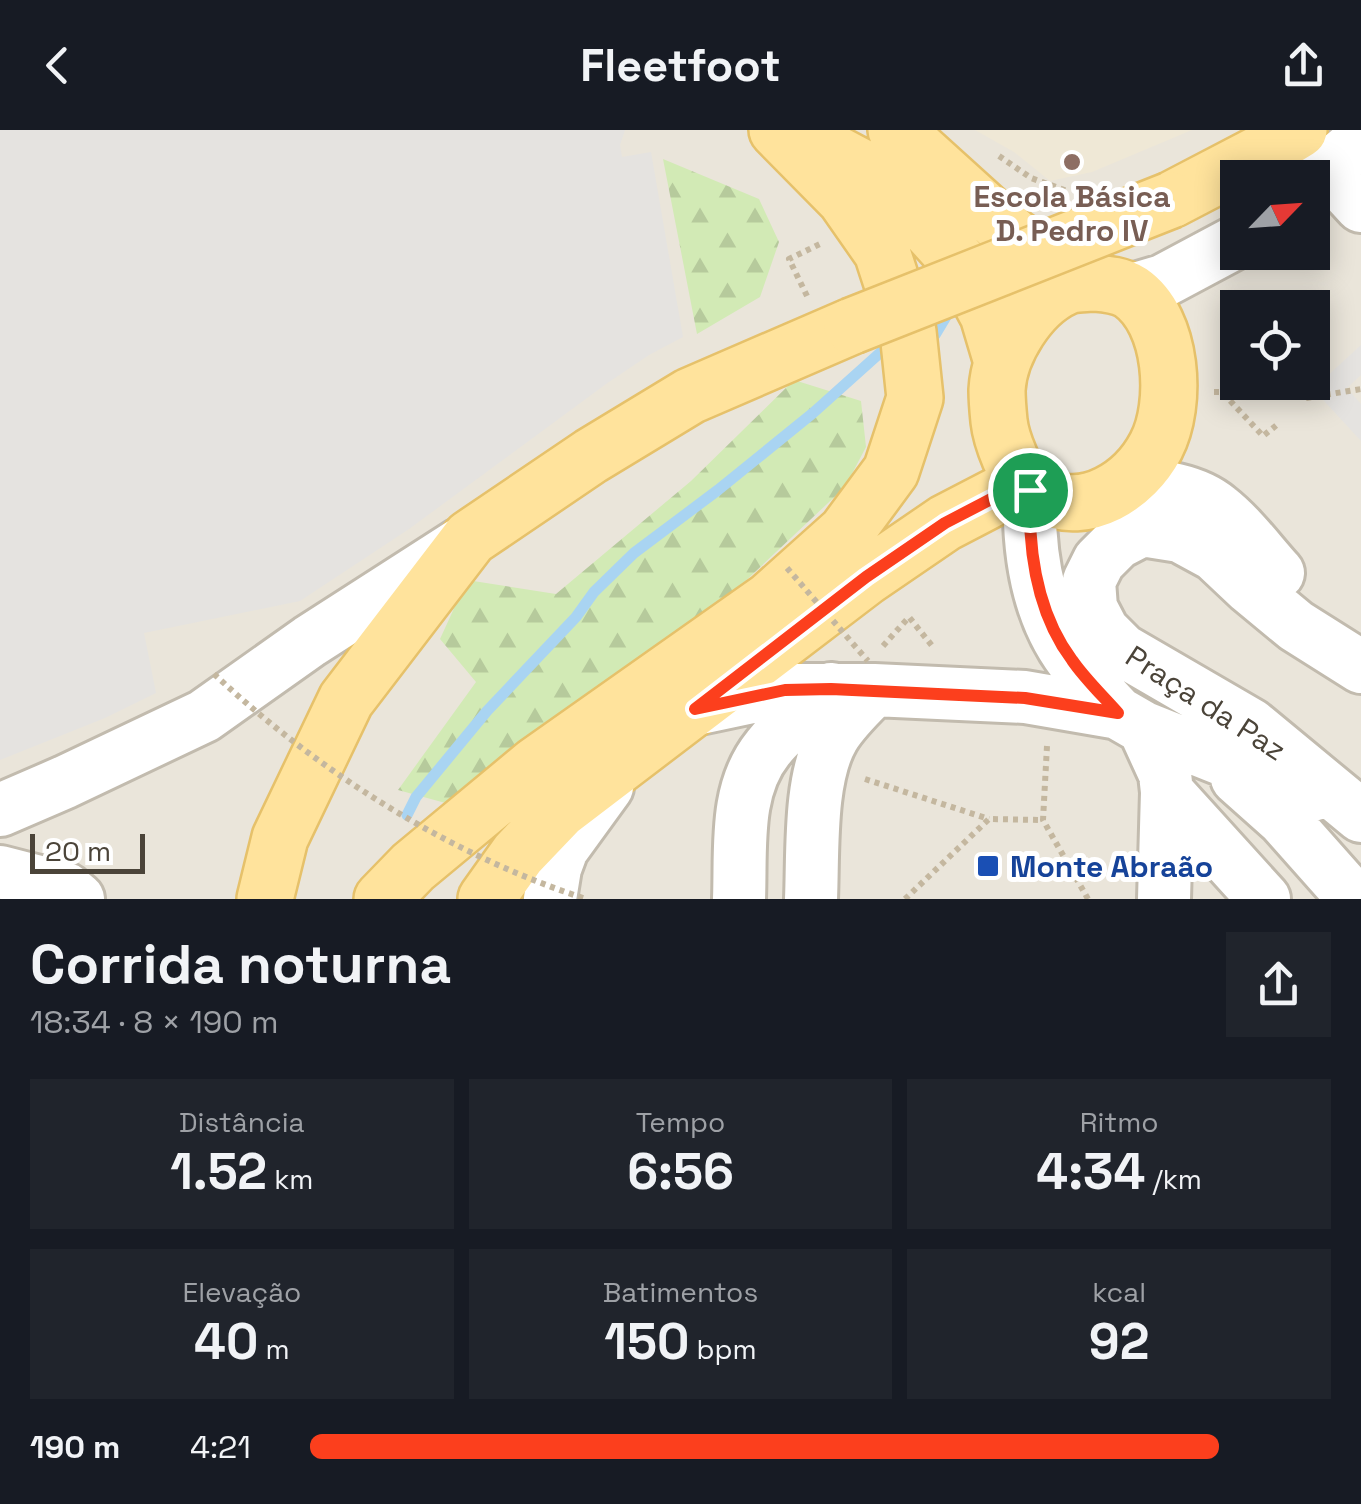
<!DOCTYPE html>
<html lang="pt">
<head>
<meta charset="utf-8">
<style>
  :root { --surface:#171b24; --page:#20242c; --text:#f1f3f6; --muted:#9ea1a6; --accent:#fc3f1d }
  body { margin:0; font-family:"Space Grotesk",sans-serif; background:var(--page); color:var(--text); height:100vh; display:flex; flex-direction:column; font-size:38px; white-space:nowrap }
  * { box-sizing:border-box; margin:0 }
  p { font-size:32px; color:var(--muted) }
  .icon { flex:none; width:55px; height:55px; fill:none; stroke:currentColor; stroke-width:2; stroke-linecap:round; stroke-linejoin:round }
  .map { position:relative; height:769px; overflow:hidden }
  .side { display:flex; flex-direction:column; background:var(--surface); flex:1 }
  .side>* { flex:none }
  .needle { width:65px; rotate:65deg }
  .tools { position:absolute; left:1220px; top:30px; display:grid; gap:20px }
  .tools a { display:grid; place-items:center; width:110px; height:110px; border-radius:0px; background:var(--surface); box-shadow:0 5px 25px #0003; font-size:50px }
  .scale { position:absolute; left:30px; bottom:25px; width:115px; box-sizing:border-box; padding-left:10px; border:5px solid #4b4439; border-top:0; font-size:28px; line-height:35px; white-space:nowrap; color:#4b4439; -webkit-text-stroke:8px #fff; paint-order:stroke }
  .pin { position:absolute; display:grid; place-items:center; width:85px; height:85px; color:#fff; margin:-42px; border:5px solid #fff; border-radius:50%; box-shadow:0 2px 10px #0007 }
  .round { display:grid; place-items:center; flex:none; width:105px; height:105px; border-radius:0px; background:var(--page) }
  .head { display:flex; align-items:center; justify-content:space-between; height:170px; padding:0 30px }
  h1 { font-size:55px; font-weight:800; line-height:75px }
  .figures { display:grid; grid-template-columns:repeat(3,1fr); gap:15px; height:170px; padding:10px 30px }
  .figures div { display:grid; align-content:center; border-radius:0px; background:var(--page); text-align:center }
  .figures b { font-size:50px; font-weight:800 }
  .figures small { font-size:28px; font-weight:400 }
  .figures p { font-size:28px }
  ul { padding:0 30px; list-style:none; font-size:32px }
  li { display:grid; grid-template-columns:160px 120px 1fr; align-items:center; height:75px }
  li i { height:25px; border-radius:12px; background:var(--accent) }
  header { display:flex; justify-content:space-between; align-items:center; height:130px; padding:0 30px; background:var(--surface); font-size:45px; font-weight:800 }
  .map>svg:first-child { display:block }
  .residential { fill:#eae5da; fill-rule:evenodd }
  .education { fill:#efe8d6 }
  .forest { fill:url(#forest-firs) }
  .parking { fill:#e5e3e0 }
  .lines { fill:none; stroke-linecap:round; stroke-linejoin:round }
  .stream { stroke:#a9d4f2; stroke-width:11 }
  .minor-casing { stroke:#c2bbae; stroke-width:58 }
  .major-casing { stroke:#e6c16a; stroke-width:60 }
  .path { stroke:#c4b79f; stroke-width:6; stroke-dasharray:5 5; stroke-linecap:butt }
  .minor { stroke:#fff; stroke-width:52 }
  .major { stroke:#ffe39c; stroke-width:55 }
  .major-bridge-casing { stroke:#e6c16a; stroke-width:60; stroke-linecap:butt }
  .path-bridge { stroke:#c4b79f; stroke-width:6; stroke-dasharray:5 5; stroke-linecap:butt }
  .major-bridge { stroke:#ffe39c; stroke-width:55 }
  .route-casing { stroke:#fff; stroke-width:20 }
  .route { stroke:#fc3f1d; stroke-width:12 }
  .education-dot { fill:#8d6e63; stroke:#fff; stroke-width:4 }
  .transit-dot { fill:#1a4fb4; stroke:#fff; stroke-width:4 }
  .labels { text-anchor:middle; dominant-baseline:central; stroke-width:10; stroke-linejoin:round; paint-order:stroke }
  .education-label { font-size:30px; font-weight:bold; fill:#785e54; stroke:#fff }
  .street-label { font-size:30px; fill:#4b4439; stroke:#fff }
  .transit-label { font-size:30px; font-weight:bold; fill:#164399; stroke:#fff; text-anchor:start }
</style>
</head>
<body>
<header><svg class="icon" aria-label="back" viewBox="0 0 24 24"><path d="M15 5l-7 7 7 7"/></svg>Fleetfoot<svg class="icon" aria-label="share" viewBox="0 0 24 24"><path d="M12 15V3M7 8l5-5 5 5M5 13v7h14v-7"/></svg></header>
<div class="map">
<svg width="1361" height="769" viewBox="0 0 1361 769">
  <defs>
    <pattern id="forest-firs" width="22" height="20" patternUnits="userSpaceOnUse" patternTransform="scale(2.5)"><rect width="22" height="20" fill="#d2eab5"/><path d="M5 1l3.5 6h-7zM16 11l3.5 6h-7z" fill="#b6ca9c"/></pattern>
  </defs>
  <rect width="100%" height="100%" fill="#f6f3ec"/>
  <!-- residential -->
  <path class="residential" d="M0 0H1361V769H0ZM1238 48H1312V122H1238ZM1238 178H1312V252H1238Z"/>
  <!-- education -->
  <path class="education" d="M975 0H1192L1092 42 1050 51 1014 22Z"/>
  <!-- forest -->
  <path class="forest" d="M663 29 759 69 779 112 760 167 697 204Z
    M794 250 861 271 866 317 845 357 686 507 460 677 398 660 476 552 440 509 467 450 556 464 691 351Z"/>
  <!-- parking -->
  <path class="parking" d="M0 0H625L620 15 622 27 651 22 683 207 649 225 606 254 409 399 300 471 144 503 156 563 105 588 0 630Z
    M1361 215V245L1347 258 1361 274V311L1313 259Z"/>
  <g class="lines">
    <!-- stream -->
    <path class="stream" d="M935 205 950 180
      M407 685 416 667 487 581 576 487 594 462 634 423 718 360 813 283 881 222"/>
    <defs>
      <path id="minor" d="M1327 39 1361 76
        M1312 51 1361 10
        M1129 161 1163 151 1238 111
        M1128 353C1158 356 1194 359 1218 379 1241 397 1259 422 1278 443
        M1030 360C1028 418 1036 482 1072 530 1085 549 1102 566 1118 583
        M1361 537 1296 496 1250 458 1215 425 1180 406 1142 400 1117 413 1099 431 1089 451 1091 478 1103 501 1122 520 1251 595 1361 686
        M695 579 785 560H874L1025 567 1118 583 1144 598 1312 665
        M1144 598 1165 644 1167 662 1164 769
        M1237 648 1283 689 1354 769
        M1167 662 1264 769
        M0 680 65 652 204 586 310 511 461 414
        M0 742 66 759 78 769
        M550 769 555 738 562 719 607 657
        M739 769C741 718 734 660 768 618 784 597 811 577 831 559
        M811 769C813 721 809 648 833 607 844 589 859 575 874 560"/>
      <path id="major" d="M896 0 1013 106 1050 132 1074 143
        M819 15 859 36 911 79 960 133 988 185 1002 232
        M1171 70 1263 22 1299 0
        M1095 153C1107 154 1120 155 1131 162 1173 191 1178 274 1156 316 1135 356 1087 387 1043 366 1041 365 1031 360 1030 359 1015 347 1001 309 999 291 998 281 997 270 997 260 999 222 1029 173 1065 157 1074 153 1085 154 1095 153Z
        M265 769 280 708 346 570 470 408 591 326 690 266 852 196
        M382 769 413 737 536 635 770 470 846 402 891 341 915 268 908 202 882 122 845 69 777 0
        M486 769 518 724 560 680 866 447 945 393 1024 352"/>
    </defs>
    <!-- minor casing -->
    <use href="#minor" class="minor-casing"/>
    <!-- major casing -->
    <use href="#major" class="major-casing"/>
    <!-- path -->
    <path class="path" d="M999 26 1031 48 1067 61
      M807 166 789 129 822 113
      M1214 262H1222L1263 306 1278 294
      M1306 268 1361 259
      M883 516 909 487 933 517
      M1047 616 1043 690 1088 769
      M865 649 989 689
      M905 769 989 689 1043 690"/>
    <!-- minor -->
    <use href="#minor" class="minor"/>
    <!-- major -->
    <use href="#major" class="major"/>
    <defs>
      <path id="major-bridge" d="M852 196 1171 70"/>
    </defs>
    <!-- major-bridge casing -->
    <use href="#major-bridge" class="major-bridge-casing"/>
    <!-- path-bridge -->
    <path class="path-bridge" d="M787 438 868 531
      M214 544C320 643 448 724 586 769"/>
    <!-- major-bridge -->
    <use href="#major-bridge" class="major-bridge"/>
  </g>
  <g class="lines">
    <defs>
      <path id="route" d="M1024 352 1030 360C1028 418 1036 482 1072 530 1085 549 1103 566 1118 583L1025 568 831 559 785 560 695 579 866 447 945 393Z"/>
    </defs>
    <!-- route casing -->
    <use href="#route" class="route-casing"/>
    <!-- route -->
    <use href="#route" class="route"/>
  </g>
  <!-- markers -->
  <circle class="education-dot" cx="1072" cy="32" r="10"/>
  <rect class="transit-dot" x="976" y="724" width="24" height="24" rx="5"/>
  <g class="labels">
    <!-- education labels -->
    <g class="education-label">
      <text x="1072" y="66">Escola Básica<tspan x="1072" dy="34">D. Pedro IV</tspan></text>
    </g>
    <!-- street labels -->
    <g class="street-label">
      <text transform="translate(1206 573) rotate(33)">Praça da Paz</text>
    </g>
    <!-- transit labels -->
    <g class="transit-label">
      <text x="1010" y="736">Monte Abraão</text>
    </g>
  </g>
</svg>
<div class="tools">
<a><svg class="needle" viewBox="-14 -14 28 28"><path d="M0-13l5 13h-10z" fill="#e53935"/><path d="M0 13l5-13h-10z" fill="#9ea1a6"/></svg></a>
<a><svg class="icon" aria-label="locate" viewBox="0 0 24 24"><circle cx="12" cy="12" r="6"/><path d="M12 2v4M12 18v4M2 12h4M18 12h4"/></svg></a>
</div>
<div class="scale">20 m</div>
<div class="pin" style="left:1030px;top:360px;background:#1e9e55"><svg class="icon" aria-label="arrive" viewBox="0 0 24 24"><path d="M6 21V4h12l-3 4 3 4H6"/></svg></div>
</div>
<section class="side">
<div class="head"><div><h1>Corrida noturna</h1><p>18:34 · 8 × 190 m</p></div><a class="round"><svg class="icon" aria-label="share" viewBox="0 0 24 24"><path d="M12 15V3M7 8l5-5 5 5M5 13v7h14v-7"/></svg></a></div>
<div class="figures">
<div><p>Distância</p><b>1.52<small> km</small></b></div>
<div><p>Tempo</p><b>6:56</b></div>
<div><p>Ritmo</p><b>4:34<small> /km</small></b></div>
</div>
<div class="figures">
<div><p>Elevação</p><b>40<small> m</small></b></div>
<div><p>Batimentos</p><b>150<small> bpm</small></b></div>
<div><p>kcal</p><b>92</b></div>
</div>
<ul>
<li><b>190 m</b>4:21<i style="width:89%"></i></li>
</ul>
</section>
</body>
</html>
